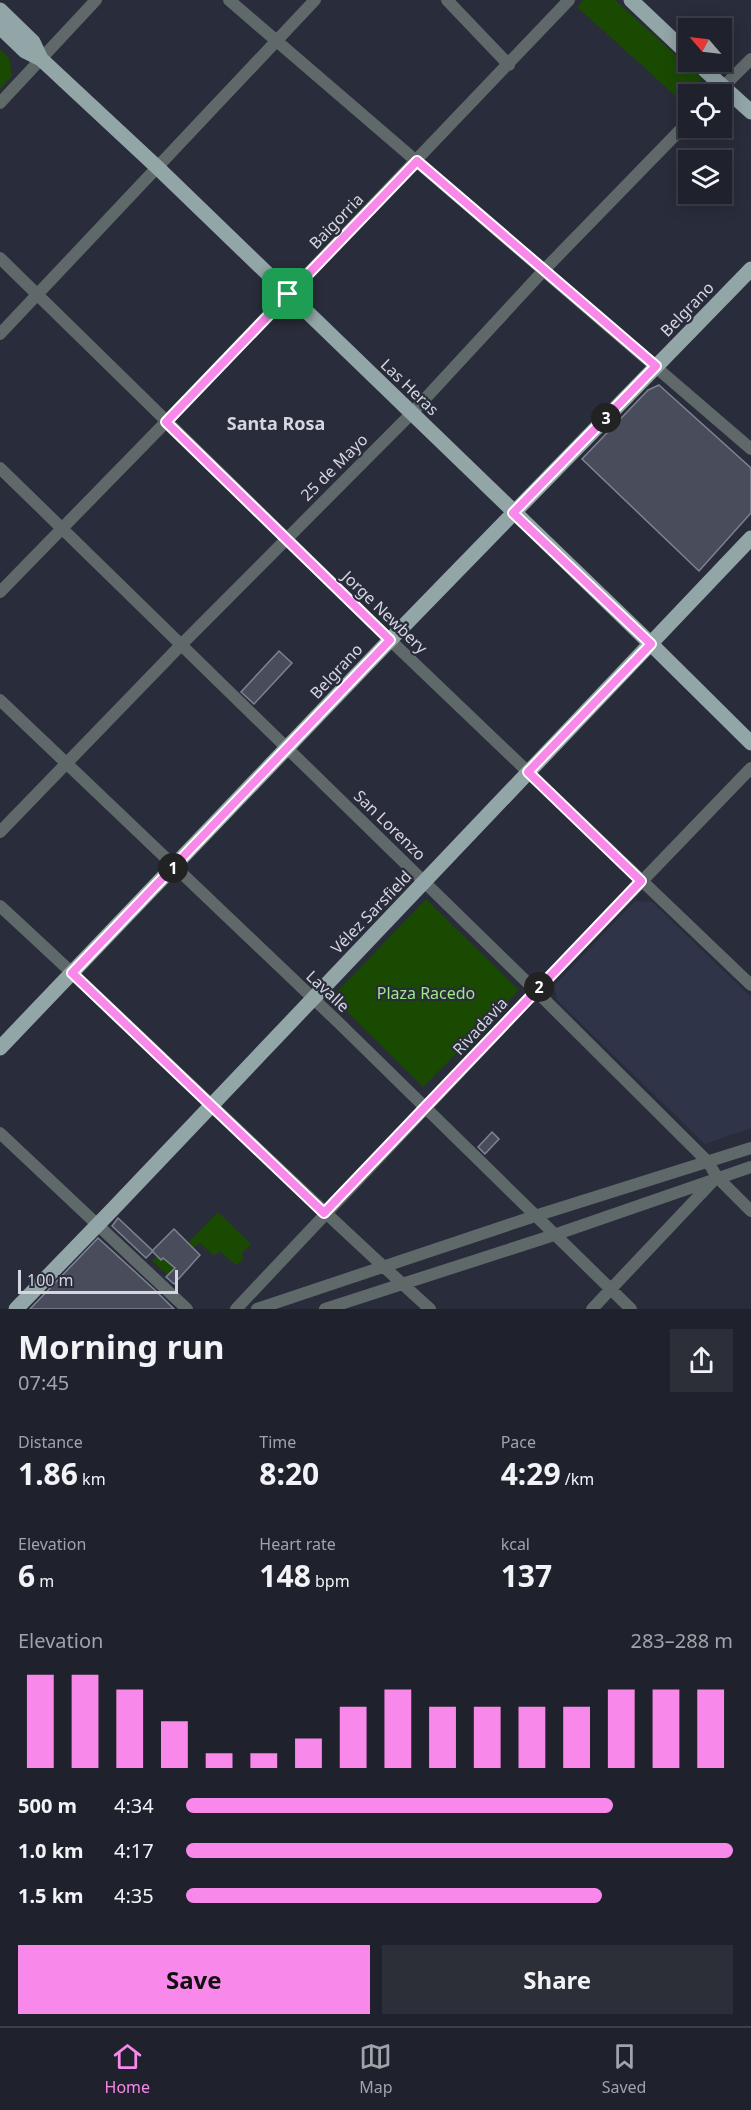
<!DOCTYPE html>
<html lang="en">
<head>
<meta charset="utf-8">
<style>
  :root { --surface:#1f212c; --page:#2c2e38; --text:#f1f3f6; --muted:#a1a3a9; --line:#3c3e48; --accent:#f888ea }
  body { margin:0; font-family:"Noto Sans",sans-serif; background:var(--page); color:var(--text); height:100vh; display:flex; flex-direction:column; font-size:22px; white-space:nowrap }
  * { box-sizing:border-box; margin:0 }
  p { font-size:20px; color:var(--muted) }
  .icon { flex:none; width:33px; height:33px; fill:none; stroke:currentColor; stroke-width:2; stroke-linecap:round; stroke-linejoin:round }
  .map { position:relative; height:1309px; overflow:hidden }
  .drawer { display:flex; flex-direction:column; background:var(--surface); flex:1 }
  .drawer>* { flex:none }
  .needle { width:39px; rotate:298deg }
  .controls { position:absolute; left:678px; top:18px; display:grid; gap:12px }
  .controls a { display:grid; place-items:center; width:54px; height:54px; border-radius:0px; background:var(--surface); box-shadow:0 3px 15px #0003,0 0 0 2px var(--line); font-size:30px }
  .scale { position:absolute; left:18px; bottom:15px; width:160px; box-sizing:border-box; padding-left:6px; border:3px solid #d4d6e0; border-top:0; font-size:16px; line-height:21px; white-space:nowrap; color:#d4d6e0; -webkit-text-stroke:4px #292c3a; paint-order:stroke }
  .pin { position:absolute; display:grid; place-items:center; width:51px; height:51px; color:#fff; margin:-26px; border-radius:12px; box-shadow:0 3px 9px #0006 }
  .km { position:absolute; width:30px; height:30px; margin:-15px; border-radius:50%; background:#222; color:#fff; font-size:16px; line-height:30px; text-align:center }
  .round { display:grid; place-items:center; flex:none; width:63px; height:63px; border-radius:0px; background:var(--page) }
  .headline { display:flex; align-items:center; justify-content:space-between; height:102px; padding:0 18px }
  h1 { font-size:33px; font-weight:700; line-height:45px }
  .metrics { display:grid; grid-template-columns:repeat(3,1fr); gap:9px; height:102px; padding:6px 18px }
  .metrics div { display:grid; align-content:center }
  .metrics b { font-size:30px; font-weight:700 }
  .metrics small { font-size:16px; font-weight:400 }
  .metrics p { font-size:16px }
  .chart { height:168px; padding:12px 18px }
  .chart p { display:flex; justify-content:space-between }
  .chart svg { width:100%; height:108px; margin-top:6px; stroke:var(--accent); stroke-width:6 }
  .action { display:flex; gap:12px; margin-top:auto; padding:12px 18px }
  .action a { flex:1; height:69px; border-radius:0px; background:var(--accent); color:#111; font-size:24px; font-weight:700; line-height:69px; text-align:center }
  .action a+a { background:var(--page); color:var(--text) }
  ul { padding:0 18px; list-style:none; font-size:20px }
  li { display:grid; grid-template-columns:96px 72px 1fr; align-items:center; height:45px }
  li i { height:15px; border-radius:8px; background:var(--accent) }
  .menu { display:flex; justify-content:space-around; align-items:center; height:84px; border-top:2px solid var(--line); background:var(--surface); font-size:16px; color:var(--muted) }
  .menu a { display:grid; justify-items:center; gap:3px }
  .menu .current { color:var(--accent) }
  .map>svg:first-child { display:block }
  .built { fill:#303448 }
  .green { fill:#1a4a01 }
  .building { fill:#494c5b; stroke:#7f8394; stroke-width:1.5 }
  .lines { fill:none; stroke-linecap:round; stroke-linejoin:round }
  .minor { stroke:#60696a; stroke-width:12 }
  .major { stroke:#92a5a7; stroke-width:15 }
  .route-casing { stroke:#fff; stroke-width:12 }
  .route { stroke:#f888ea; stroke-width:8 }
  .labels { text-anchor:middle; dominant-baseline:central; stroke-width:4.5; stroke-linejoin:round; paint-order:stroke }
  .street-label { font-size:16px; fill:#d4d6e0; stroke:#292c3a }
  .park-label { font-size:16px; fill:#9eea84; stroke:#292c3a }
  .neighbourhood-label { font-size:18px; font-weight:bold; fill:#d4d6e0; stroke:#292c3a }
</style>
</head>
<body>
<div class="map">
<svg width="751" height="1309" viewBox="0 0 751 1309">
  <rect width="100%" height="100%" fill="#292c3a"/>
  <!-- built -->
  <path class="built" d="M635 901 652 902 751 997V1128L705 1144 557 1000 554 986Z"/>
  <!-- green -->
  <path class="green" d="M583 0H615L701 78 699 94H688V107L577 7Z
    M0 49 9 58 12 76 0 89Z
    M426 899 519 990 423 1087 332 997Z
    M218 1212 251 1244 241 1254 244 1259 236 1265 219 1251 214 1256 200 1243 193 1248 188 1243Z
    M157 1256 161 1260 163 1258 175 1268 169 1276 152 1261Z"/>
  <!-- building -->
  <path class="building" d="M659 385 751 468V513L699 571 582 459 648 390Z
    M279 651 292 663 254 704 241 692Z
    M492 1132 499 1139 485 1154 478 1147Z
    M118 1218 153 1251 146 1258 112 1226Z
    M174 1229 200 1255 174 1284 166 1277 175 1268 163 1258 161 1260 152 1251Z
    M98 1238 156 1291 174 1309H30Z"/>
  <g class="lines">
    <!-- minor -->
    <path class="minor" d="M229 0 751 449
      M447 0 509 65
      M716 94 751 59
      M0 103 96 0
      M0 258 390 640 751 985
      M0 334 315 0
      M0 468 536 991 708 1162 717 1177 751 1211
      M0 592 166 422 569 0
      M0 700 339 1023 631 1309
      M0 832 181 645 411 414 544 270 688 122
      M0 906C145 1039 284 1177 430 1309
      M0 1133 187 1309
      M236 1309 536 991 751 768
      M257 1309 535 1216 751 1148
      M325 1309 554 1235 751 1167
      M592 1309 714 1180"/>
    <!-- major -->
    <path class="major" d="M631 0 688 54
      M0 10 33 42 41 59
      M0 27 25 51 41 59 158 168 651 644 751 743
      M696 62 751 112
      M0 1048 390 640 751 269
      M16 1309 112 1210 751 538"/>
  </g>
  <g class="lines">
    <defs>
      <path id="route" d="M417 161 656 366 513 513 651 644 528 772 641 881 324 1213 72 973 390 640 166 422Z"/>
    </defs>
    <!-- route casing -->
    <use href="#route" class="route-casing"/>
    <!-- route -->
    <use href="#route" class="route"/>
  </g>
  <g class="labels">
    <!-- street labels -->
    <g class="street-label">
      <text transform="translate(336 221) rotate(-46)">Baigorria</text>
      <text transform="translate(687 309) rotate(-46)">Belgrano</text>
      <text transform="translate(410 387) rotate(44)">Las Heras</text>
      <text transform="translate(334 467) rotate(-45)">25 de Mayo</text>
      <text transform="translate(385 612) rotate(44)">Jorge Newbery</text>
      <text transform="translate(336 671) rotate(-47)">Belgrano</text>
      <text transform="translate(390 825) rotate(44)">San Lorenzo</text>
      <text transform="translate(371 912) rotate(-46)">Vélez Sarsfield</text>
      <text transform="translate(328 991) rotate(43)">Lavalle</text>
      <text transform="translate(480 1026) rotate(-47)">Rivadavia</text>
    </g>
    <!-- park labels -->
    <g class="park-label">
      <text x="426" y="993">Plaza Racedo</text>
    </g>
    <!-- neighbourhood labels -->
    <g class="neighbourhood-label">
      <text x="276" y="423">Santa Rosa</text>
    </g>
  </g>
</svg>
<div class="controls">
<a><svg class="needle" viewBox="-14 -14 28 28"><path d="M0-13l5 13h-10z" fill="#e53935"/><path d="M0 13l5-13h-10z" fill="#a1a3a9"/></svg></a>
<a><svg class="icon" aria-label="locate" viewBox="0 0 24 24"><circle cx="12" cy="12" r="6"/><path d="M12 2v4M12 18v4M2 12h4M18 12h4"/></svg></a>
<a><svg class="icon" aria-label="layers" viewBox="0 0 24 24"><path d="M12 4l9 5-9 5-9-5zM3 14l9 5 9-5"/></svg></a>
</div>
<div class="scale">100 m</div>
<div class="pin" style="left:288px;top:294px;background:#1e9e55"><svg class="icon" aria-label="arrive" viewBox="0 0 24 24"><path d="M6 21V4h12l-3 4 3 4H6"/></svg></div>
<b class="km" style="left:173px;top:868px">1</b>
<b class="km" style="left:539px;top:987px">2</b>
<b class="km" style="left:606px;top:418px">3</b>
</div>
<section class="drawer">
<div class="headline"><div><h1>Morning run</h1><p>07:45</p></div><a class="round"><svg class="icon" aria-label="share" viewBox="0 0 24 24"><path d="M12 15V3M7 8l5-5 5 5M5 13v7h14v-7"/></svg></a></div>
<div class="metrics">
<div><p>Distance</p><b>1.86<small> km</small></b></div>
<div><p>Time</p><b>8:20</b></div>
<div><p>Pace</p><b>4:29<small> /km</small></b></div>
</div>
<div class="metrics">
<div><p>Elevation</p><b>6<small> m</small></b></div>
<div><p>Heart rate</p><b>148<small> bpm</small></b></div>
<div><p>kcal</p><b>137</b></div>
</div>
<div class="chart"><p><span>Elevation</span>283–288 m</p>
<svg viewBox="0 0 160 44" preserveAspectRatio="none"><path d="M5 44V6M15 44V6M25 44V12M35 44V25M45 44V38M55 44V38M65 44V32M75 44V19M85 44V12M95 44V19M105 44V19M115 44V19M125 44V19M135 44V12M145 44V12M155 44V12"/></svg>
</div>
<ul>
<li><b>500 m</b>4:34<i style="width:78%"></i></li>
<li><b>1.0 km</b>4:17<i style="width:100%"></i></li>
<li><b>1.5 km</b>4:35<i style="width:76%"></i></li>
</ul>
<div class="action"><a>Save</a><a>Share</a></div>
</section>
<nav class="menu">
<a class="current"><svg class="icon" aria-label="home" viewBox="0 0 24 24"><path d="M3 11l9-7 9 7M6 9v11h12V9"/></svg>Home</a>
<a><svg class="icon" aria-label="map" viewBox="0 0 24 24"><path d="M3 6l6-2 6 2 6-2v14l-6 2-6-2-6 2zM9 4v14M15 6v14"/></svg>Map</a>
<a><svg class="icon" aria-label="saved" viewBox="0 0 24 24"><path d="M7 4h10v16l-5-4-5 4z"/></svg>Saved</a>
</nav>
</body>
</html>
